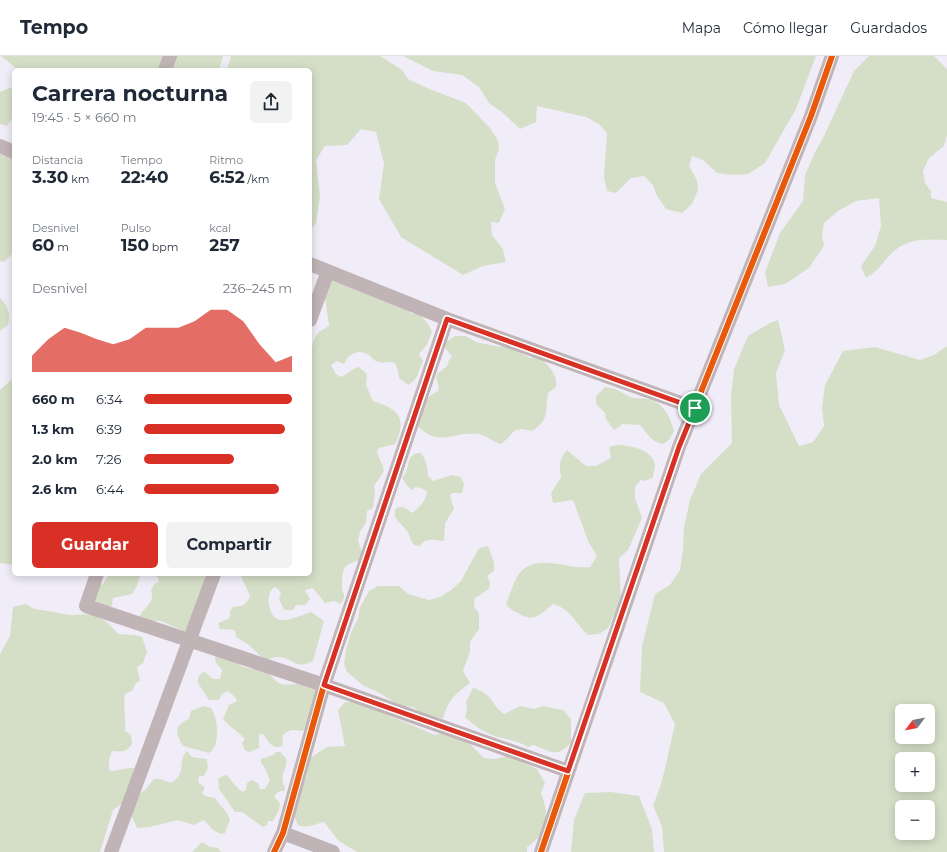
<!DOCTYPE html>
<html lang="es">
<head>
<meta charset="utf-8">
<style>
  :root { --surface:#fff; --page:#f2f2f3; --text:#1f2937; --muted:#747a83; --line:#e0e1e3; --accent:#d93025 }
  body { margin:0; font-family:Montserrat,sans-serif; background:var(--page); color:var(--text); height:100vh; display:flex; flex-direction:column; font-size:15px; white-space:nowrap }
  * { box-sizing:border-box; margin:0 }
  p { font-size:13px; color:var(--muted) }
  .icon { flex:none; width:22px; height:22px; fill:none; stroke:currentColor; stroke-width:2; stroke-linecap:round; stroke-linejoin:round }
  .map { position:relative; flex:1; overflow:hidden }
  .drawer { position:absolute; left:12px; top:12px; width:300px; height:508px; display:flex; flex-direction:column; background:var(--surface); border-radius:6px; box-shadow:0 2px 10px #0003 }
  .drawer>* { flex:none }
  .needle { width:26px; rotate:238deg }
  .controls { position:absolute; left:895px; top:648px; display:grid; gap:8px }
  .controls a { display:grid; place-items:center; width:40px; height:40px; border-radius:6px; background:var(--surface); box-shadow:0 2px 10px #0003; font-size:20px }
  .pin { position:absolute; display:grid; place-items:center; width:34px; height:34px; color:#fff; margin:-17px; border:2px solid #fff; border-radius:50%; box-shadow:0 1px 4px #0007 }
  .round { display:grid; place-items:center; flex:none; width:42px; height:42px; border-radius:6px; background:var(--page) }
  .headline { display:flex; align-items:center; justify-content:space-between; height:68px; padding:0 20px }
  h1 { font-size:22px; font-weight:700; line-height:30px }
  .stats { display:grid; grid-template-columns:repeat(3,1fr); gap:6px; height:68px; padding:4px 20px }
  .stats div { display:grid; align-content:center }
  .stats b { font-size:17px; font-weight:700 }
  .stats small { font-size:11px; font-weight:400 }
  .stats p { font-size:11px }
  .chart { height:112px; padding:8px 20px }
  .chart p { display:flex; justify-content:space-between }
  .chart svg { width:100%; height:72px; margin-top:4px; fill:var(--accent); opacity:.7 }
  .primary-button { display:flex; gap:8px; margin-top:auto; padding:8px 20px }
  .primary-button a { flex:1; height:46px; border-radius:6px; background:var(--accent); color:#fff; font-size:16px; font-weight:700; line-height:46px; text-align:center }
  .primary-button a+a { background:var(--page); color:var(--text) }
  ul { padding:0 20px; list-style:none; font-size:13px }
  li { display:grid; grid-template-columns:64px 48px 1fr; align-items:center; height:30px }
  li i { height:10px; border-radius:5px; background:var(--accent) }
  header { display:flex; align-items:center; gap:24px; box-sizing:border-box; height:56px; padding:0 20px; background:var(--surface); border-bottom:1px solid var(--line) }
  header strong { font-size:19px }
  nav { display:flex; gap:22px; margin-inline-start:auto; font-size:14px }
  .map>svg:first-child { display:block }
  .green { fill:#d5dfc7; fill-rule:evenodd }
  .lines { fill:none; stroke-linecap:round; stroke-linejoin:round }
  .minor { stroke:#c1b4b7; stroke-width:14 }
  .cycleway-casing { stroke:#fff; stroke-width:8 }
  .cycleway { stroke:#e8590c; stroke-width:6 }
  .route-casing { stroke:#fff; stroke-width:8 }
  .route { stroke:#d93025; stroke-width:5 }
</style>
</head>
<body>
<header>
<strong>Tempo</strong>
<nav><a>Mapa</a><a>Cómo llegar</a><a>Guardados</a></nav>
</header>
<div class="map">
<svg width="947" height="796" viewBox="0 0 947 796">
  <rect width="100%" height="100%" fill="#f0edf8"/>
  <!-- green -->
  <path class="green" d="M1 0H223L219 14H18Z
    M231 0H380L402 14 408 23 427 32 466 47 490 72 498 85 499 93 495 104V127L505 153 499 167 491 166 492 179 503 193 506 206 483 210 463 219 401 181 379 143 384 108 376 76 361 73 347 89 325 90 316 104 320 141 316 167 310 175V14H227Z
    M403 0H816L796 53 765 107 748 118 733 119 717 117 703 104 692 100 689 110 697 124 698 134 692 148 682 157 666 153 657 140 653 129 644 120 631 122 616 137 607 135 604 122 607 77 599 68 586 61 537 50 536 66 520 73 503 57 489 47 479 31 462 19 433 15Z
    M869 0H934L947 13V79L944 90 929 102 923 115 925 127 931 135V142L947 146V184C924 183 905 182 889 200 879 211 879 214 866 222L861 210 875 190 881 170 879 142 856 145 838 155 824 167 822 179 824 190 809 212 785 228 768 231 765 216 780 177 803 145 805 119 815 96 823 82 854 15Z
    M10 32H14V60L7 70 0 68V36Z
    M0 96 14 102V196L4 206 0 205Z
    M322 221 397 246 412 258 416 256C424 262 428 267 432 275L427 289 419 298 423 305C418 315 419 323 408 329L399 322C396 296 390 311 376 305 373 304 372 301 369 299 359 292 348 298 344 308L337 305 331 309 336 318 341 321C348 318 351 313 359 311L367 318 366 329 373 345C398 353 408 361 395 388L379 392 377 395C378 402 383 407 384 415L374 430 375 436 373 452 367 455 366 466 360 476 358 485 362 496 359 504C355 506 350 507 347 509 342 512 342 525 342 531 342 539 348 539 340 548L334 545 325 547 313 532 305 534 310 543 305 549H296L293 554H284L279 543 281 538 278 533 274 531C269 536 268 541 269 548 273 575 294 561 311 556L324 565 313 605C294 615 293 601 278 601 272 601 269 605 263 602 258 599 256 595 251 591 247 587 241 584 236 581L235 574 220 573 218 567 230 562V555L233 551C242 550 246 550 250 540L240 518H310V296C313 290 313 283 318 277 322 273 326 273 329 269Z
    M0 242C8 250 11 259 8 269L0 275Z
    M778 264 785 294 776 317 779 349 799 390 813 386 824 370 822 352 825 329 843 295 875 291 920 304 934 299 947 290V796H664L662 771 653 749C665 723 668 695 675 668L664 647 640 636 642 590 655 538 670 529 680 514 683 493 684 471 690 444 701 418 732 387 731 341 734 313 748 280 770 267ZM902 655H928V681H902ZM902 703H928V729H902ZM902 751H928V777H902Z
    M455 280H466L476 286 494 290 510 291 531 302 537 300C546 307 558 317 556 331L548 337C545 355 550 364 532 375 510 370 516 377 501 388 492 386 487 379 478 378 451 375 439 393 416 368L428 341 438 335 439 331 436 322 437 318 447 310 449 304 452 301 444 290 446 286Z
    M12 323H14V509L0 507V334Z
    M605 331C620 333 619 336 631 341 635 343 642 342 647 343 663 346 670 360 674 375L669 384 663 388C651 386 647 377 640 369L622 368 618 372 614 374 606 363 605 357 596 348V340Z
    M617 389C629 389 653 393 655 409 655 413 653 418 653 422L644 425 641 424 635 431V442L642 462 628 494 619 502 621 545 608 572 599 578 588 579C575 567 571 553 553 548 540 559 533 567 518 557 512 554 509 553 506 547 510 539 513 528 517 521 533 494 566 514 590 511L597 500 588 485 573 444 553 447 551 437 561 421C559 410 559 403 567 394L586 410H596L611 402 609 391Z
    M417 397H421C427 405 427 411 428 420L433 425 452 419 461 421 464 428 462 437H453L450 439 454 453 445 467 444 485C436 484 425 481 420 490L414 489C410 484 410 478 406 474 401 466 391 463 396 452 404 449 406 453 412 457 420 451 426 445 427 435L421 432 415 431 413 434 409 432 402 422C404 420 406 416 407 413 410 404 407 402 417 397Z
    M488 490 494 507V515L487 520 490 526 489 533 475 542 474 551 479 557V573L470 586V596L463 615 470 627C454 639 448 644 443 663L422 657 413 651 400 650 376 635 364 630 347 616 344 608 346 593 352 574 358 563 360 551 369 535 378 530H399L408 538 418 541 429 544 440 541 451 534 461 525 479 492Z
    M109 518H138L140 520 137 530 132 538 113 542 111 553 96 548 92 542 97 529 103 528Z
    M155 518H218L208 553 190 573 184 575 161 565H152L139 561C143 552 156 547 151 534L155 527H158L159 524Z
    M26 548C35 555 38 553 48 555 56 556 65 559 73 559 96 557 103 560 118 578L135 579 142 581 147 596 143 607 137 611 140 625 136 627 132 635 125 638C123 650 126 662 125 675L131 679 132 688C127 696 121 696 112 695L109 704V714L112 715 130 712H136L126 745 113 754 100 796H0V598L10 580 13 551Z
    M215 600 233 603C241 614 254 612 266 616 272 619 275 626 281 628 291 631 302 624 311 629 315 632 319 637 322 640L307 672 302 675C293 675 293 671 283 679L282 690C271 694 269 685 263 678L259 679C258 684 260 688 259 692L249 696 245 694 242 687 245 683C238 675 229 671 223 663L229 649 237 645 236 642 228 635 222 638 219 644H209L198 627V621L204 615 213 623H220L222 614 216 607Z
    M473 632C495 639 489 647 504 658L520 650 534 653 543 650 563 654 571 663V687C556 702 551 696 534 689L528 691C518 685 509 684 498 681 484 677 475 670 465 661L467 655 466 646Z
    M345 646H357L435 679 441 677 469 687 484 702 494 703 508 700 518 704 537 713 545 727 541 737C550 758 548 778 527 791V796H357L339 785 324 766C315 768 308 773 298 769L294 760 301 730 306 723 310 702 327 691 345 690 338 654Z
    M203 650 211 652C218 661 221 690 209 697L183 690C175 678 174 669 189 663L191 655Z
    M187 695 192 701 207 703 208 712 204 720H199L198 726 205 732 202 737 205 740 215 742C220 750 227 755 230 763L225 777 221 778 213 774 204 764 194 769 178 764 150 771 137 772 132 761 134 743 146 733 154 723H160L171 727C188 716 176 708 187 695Z
    M276 696H280L286 702C288 717 278 715 285 732L284 735H280L275 739V742L280 747 279 754 273 765H268L267 769 263 771 242 756H235L219 733 218 723 224 719 228 720 234 728 242 736 246 734 247 727 252 724 258 727 260 733H265L270 724 264 710 261 707V703L273 699Z
    M611 736 639 740 652 773 654 796H571L574 764 585 737Z
    M202 786 210 791 218 792 221 796H192Z"/>
  <g class="lines">
    <!-- minor -->
    <path class="minor" d="M165 14 170 0
      M0 90 14 96
      M310 208 447 263 695 352
      M310 264 328 215
      M97 518 86 550 324 629 568 715
      M283 777 333 796
      M111 796 214 518
      M274 796 283 777 324 629 447 263
      M541 796 679 391 811 60 832 0"/>
    <defs>
      <path id="cycleway" d="M274 796 283 777 324 629 447 263
        M541 796 679 391 811 60 832 0"/>
    </defs>
    <!-- cycleway casing -->
    <use href="#cycleway" class="cycleway-casing"/>
    <!-- cycleway -->
    <use href="#cycleway" class="cycleway"/>
  </g>
  <g class="lines">
    <defs>
      <path id="route" d="M447 263 695 352 679 391 568 715 324 629Z"/>
    </defs>
    <!-- route casing -->
    <use href="#route" class="route-casing"/>
    <!-- route -->
    <use href="#route" class="route"/>
  </g>
</svg>
<div class="controls">
<a><svg class="needle" viewBox="-14 -14 28 28"><path d="M0-13l5 13h-10z" fill="#e53935"/><path d="M0 13l5-13h-10z" fill="#747a83"/></svg></a>
<a>+</a>
<a>−</a>
</div>
<div class="pin" style="left:695px;top:352px;background:#1e9e55"><svg class="icon" aria-label="arrive" viewBox="0 0 24 24"><path d="M6 21V4h12l-3 4 3 4H6"/></svg></div>
<section class="drawer">
<div class="headline"><div><h1>Carrera nocturna</h1><p>19:45 · 5 × 660 m</p></div><a class="round"><svg class="icon" aria-label="share" viewBox="0 0 24 24"><path d="M12 15V3M7 8l5-5 5 5M5 13v7h14v-7"/></svg></a></div>
<div class="stats">
<div><p>Distancia</p><b>3.30<small> km</small></b></div>
<div><p>Tiempo</p><b>22:40</b></div>
<div><p>Ritmo</p><b>6:52<small> /km</small></b></div>
</div>
<div class="stats">
<div><p>Desnivel</p><b>60<small> m</small></b></div>
<div><p>Pulso</p><b>150<small> bpm</small></b></div>
<div><p>kcal</p><b>257</b></div>
</div>
<div class="chart"><p><span>Desnivel</span>236–245 m</p>
<svg viewBox="0 0 160 44" preserveAspectRatio="none"><path d="M0 44V34L10 24L20 17L30 20L40 24L50 27L60 24L70 17L80 17L90 17L100 13L110 6L120 6L130 13L140 27L150 38L160 34V44z"/></svg>
</div>
<ul>
<li><b>660 m</b>6:34<i style="width:100%"></i></li>
<li><b>1.3 km</b>6:39<i style="width:95%"></i></li>
<li><b>2.0 km</b>7:26<i style="width:61%"></i></li>
<li><b>2.6 km</b>6:44<i style="width:91%"></i></li>
</ul>
<div class="primary-button"><a>Guardar</a><a>Compartir</a></div>
</section>
</div>
</body>
</html>
